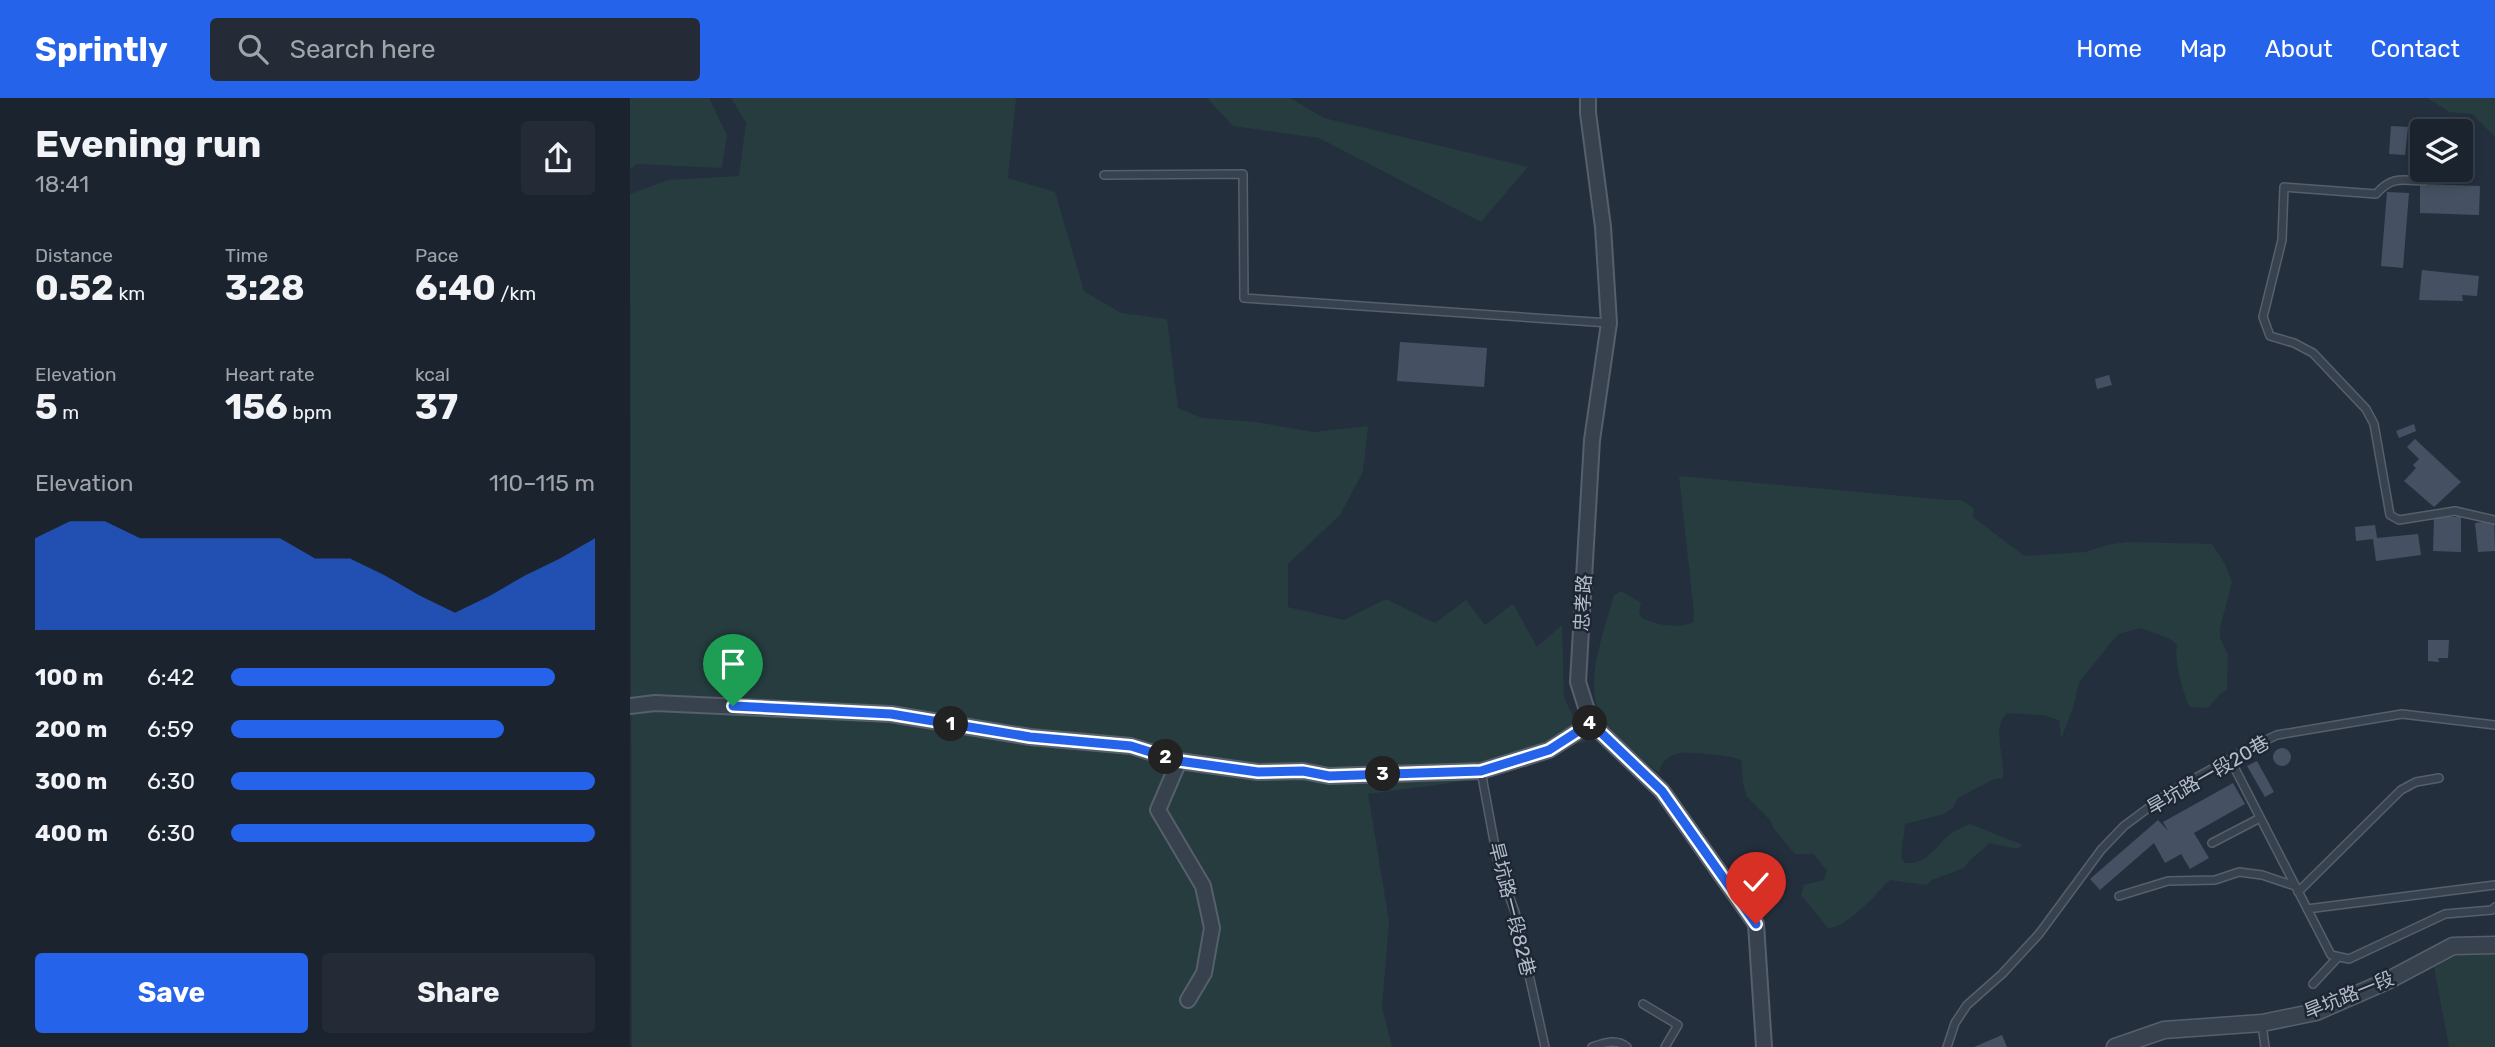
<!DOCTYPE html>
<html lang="en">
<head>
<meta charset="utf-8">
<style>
  :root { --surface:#1b232e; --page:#242b36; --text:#f1f3f6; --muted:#a0a4aa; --line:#39404a; --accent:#2563eb }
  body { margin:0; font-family:Rubik,"Noto Sans TC",sans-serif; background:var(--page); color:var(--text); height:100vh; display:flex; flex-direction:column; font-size:26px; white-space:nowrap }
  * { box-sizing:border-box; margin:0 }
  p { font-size:23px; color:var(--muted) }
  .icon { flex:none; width:38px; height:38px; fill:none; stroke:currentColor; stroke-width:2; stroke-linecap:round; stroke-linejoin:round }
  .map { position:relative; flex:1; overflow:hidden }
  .side { display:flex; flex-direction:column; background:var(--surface); width:630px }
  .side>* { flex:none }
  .tools { position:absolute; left:1780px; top:21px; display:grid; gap:14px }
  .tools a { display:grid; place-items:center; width:63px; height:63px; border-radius:7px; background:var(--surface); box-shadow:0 4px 10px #0003,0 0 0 2px var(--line); font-size:35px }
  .pin { position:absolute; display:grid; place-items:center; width:60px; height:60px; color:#fff; margin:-72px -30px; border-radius:50% 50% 50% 0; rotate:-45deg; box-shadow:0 0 7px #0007 }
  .pin .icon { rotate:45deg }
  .km { position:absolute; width:35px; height:35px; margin:-18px; border-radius:50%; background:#222; color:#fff; font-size:19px; line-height:35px; text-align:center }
  .round { display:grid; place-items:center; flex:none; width:74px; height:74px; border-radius:7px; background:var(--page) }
  .overview { display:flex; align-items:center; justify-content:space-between; height:119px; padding:0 35px }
  h1 { font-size:38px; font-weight:700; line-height:52px }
  .figures { display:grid; grid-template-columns:repeat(3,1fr); gap:10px; height:119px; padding:7px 35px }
  .figures div { display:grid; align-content:center }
  .figures b { font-size:35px; font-weight:700 }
  .figures small { font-size:19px; font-weight:400 }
  .figures p { font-size:19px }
  .chart { height:196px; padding:14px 35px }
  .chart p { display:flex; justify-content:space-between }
  .chart svg { width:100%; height:126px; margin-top:7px; fill:var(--accent); opacity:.7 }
  .action { display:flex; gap:14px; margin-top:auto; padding:14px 35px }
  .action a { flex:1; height:80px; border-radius:7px; background:var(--accent); color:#fff; font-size:28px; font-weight:700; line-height:80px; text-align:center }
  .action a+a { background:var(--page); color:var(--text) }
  ul { padding:0 35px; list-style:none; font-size:23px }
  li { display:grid; grid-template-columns:112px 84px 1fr; align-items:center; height:52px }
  li i { height:18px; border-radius:9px; background:var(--accent) }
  header { display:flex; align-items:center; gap:42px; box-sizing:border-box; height:98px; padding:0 35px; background:var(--accent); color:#fff }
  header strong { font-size:33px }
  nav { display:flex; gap:38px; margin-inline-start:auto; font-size:24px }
  .search { width:490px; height:63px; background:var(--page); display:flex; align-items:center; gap:18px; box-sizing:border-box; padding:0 24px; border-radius:7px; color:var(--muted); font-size:26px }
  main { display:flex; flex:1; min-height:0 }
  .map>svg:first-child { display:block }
  .green { fill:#263c3f }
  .building { fill:#455162 }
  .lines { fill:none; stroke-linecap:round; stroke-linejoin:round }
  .service-casing { stroke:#565f6c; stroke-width:10 }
  .minor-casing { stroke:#565f6c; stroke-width:18 }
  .tertiary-casing { stroke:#565f6c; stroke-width:19 }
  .service { stroke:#38414e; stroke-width:7 }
  .minor { stroke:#38414e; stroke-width:14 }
  .tertiary { stroke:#38414e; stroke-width:16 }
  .route-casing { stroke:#fff; stroke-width:14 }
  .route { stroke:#2563eb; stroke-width:9 }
  .labels { text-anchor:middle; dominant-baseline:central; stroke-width:5; stroke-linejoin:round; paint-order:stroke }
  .street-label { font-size:19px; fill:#b4bcc9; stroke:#1d2633 }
</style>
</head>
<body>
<header>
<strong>Sprintly</strong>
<div class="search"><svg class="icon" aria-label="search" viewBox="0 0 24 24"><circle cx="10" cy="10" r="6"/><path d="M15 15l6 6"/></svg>Search here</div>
<nav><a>Home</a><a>Map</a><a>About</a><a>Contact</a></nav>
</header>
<main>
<section class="side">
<div class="overview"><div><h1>Evening run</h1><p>18:41</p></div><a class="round"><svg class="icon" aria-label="share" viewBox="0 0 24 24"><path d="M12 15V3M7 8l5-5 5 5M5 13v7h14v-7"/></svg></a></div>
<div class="figures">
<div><p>Distance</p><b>0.52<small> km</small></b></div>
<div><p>Time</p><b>3:28</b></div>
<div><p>Pace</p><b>6:40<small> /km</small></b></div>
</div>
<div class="figures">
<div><p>Elevation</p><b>5<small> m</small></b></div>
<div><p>Heart rate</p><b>156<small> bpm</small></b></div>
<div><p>kcal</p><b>37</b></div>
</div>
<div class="chart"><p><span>Elevation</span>110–115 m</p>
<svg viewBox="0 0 160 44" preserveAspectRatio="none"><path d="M0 44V12L10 6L20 6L30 12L40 12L50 12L60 12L70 12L80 19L90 19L100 25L110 32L120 38L130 32L140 25L150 19L160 12V44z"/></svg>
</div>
<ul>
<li><b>100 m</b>6:42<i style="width:89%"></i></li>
<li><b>200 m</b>6:59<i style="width:75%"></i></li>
<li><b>300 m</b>6:30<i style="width:100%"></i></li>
<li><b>400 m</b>6:30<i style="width:100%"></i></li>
</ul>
<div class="action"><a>Save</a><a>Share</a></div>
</section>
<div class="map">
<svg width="1865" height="949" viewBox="0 0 1865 949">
  <rect width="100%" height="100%" fill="#242f3e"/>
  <!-- green -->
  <path class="green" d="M0 0H79L97 37 92 70 7 66 0 71Z
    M101 0H386L378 80 425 94 454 193 491 215 537 221 548 310 572 320 626 324 684 334 738 328 733 374 710 417 658 466V509L714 522 756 501 805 525 836 502 855 527 883 506 907 549 932 527 934 600 956 644 929 650 850 681 738 696 759 823 752 909 762 949H2L0 96 38 82 109 78 116 25Z
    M577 0H660L694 20 898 69 851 124 689 40 603 28Z
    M1797 0H1865V39L1842 16 1820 14Z
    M1049 378 1317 402C1329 401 1335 402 1344 411L1343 419 1394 458 1456 454 1477 447 1496 444 1582 446 1595 466 1602 484 1590 530V540L1598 557 1597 592 1590 596 1578 610 1560 609C1553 597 1544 560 1547 547L1540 541 1511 530 1488 536 1449 584 1443 610 1431 641 1429 622 1413 617 1377 615C1361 630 1375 659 1373 680L1364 681 1328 700 1323 710 1314 716 1275 726 1271 759 1275 765C1297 767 1305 749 1320 736 1326 732 1333 729 1340 726L1393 747 1387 751 1360 745 1340 762 1334 770 1302 782 1296 787 1260 782C1245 796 1219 829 1198 830L1171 797 1174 787 1194 782 1197 773 1184 756H1165L1144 731 1140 722 1117 699 1113 685 1111 662C1101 657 1061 654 1049 655 1040 657 1031 664 1029 673L1030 676C1013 661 992 646 977 628 949 594 974 535 984 497L991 493 1011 505 1009 514 1012 520C1025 527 1049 531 1063 524L1064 515Z
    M1830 856H1865V949H1819L1804 869Z"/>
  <!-- building -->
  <path class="building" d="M1761 28 1778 29 1775 57 1759 56Z
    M1790 86 1850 88 1849 117 1790 115Z
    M1757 94 1779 95 1773 170 1751 168Z
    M1792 172 1849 178 1847 198 1832 197 1833 203 1789 202Z
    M770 244 857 250 854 289 767 283Z
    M1479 277 1482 287 1467 291 1465 281Z
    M1784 326 1786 333 1769 340 1766 333Z
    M1785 341 1831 384 1804 409 1774 383 1786 370 1783 367 1789 361 1777 349Z
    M1804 419H1831V454L1803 453Z
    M1864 423 1865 453 1848 454 1845 425Z
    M1745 427 1747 440 1788 436 1791 457 1746 463 1743 441 1726 443 1725 429Z
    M1798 542H1819L1818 560H1808L1809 564 1798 563Z
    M1643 659a9 9 0 1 1 18 0a9 9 0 1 1-18 0Z
    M1627 663 1644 694 1635 699 1617 668Z
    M1603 685 1615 706 1564 735 1579 760 1560 771 1551 756 1535 765 1524 745 1470 792 1460 781 1528 722 1538 733 1533 724Z
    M1372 937 1377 949H1344Z"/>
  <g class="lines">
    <defs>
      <path id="service" d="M474 77 613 76 614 200 979 225
        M1793 83C1771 82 1762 78 1746 96L1654 89 1652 142 1633 219 1640 238 1664 245 1683 255 1736 311 1744 326 1760 417 1769 422 1825 413 1865 422
        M1600 661 1701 857 1719 861 1815 816 1862 812 1865 809
        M851 673 869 770 885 814 915 949
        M1582 745 1630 720
        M1668 794 1771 692 1786 684 1809 680
        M1489 798 1538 783 1585 782 1609 774 1632 777 1665 788
        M1677 811 1865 787
        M1683 886 1708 859
        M1013 906 1048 927 1035 949
        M1632 926 1635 949
        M962 949C974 945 986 940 997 949
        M1317 949 1325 925 1337 907 1372 876 1409 836 1471 752 1494 728 1537 696 1619 650 1647 637 1772 616 1865 627"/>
      <path id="minor" d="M958 0V15L973 129 979 225 962 342 948 584 961 625 1032 693 1126 826 1134 949
        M0 608 25 605 261 616 400 639 501 648 549 663 628 674 673 673 699 678 851 673 919 652 961 625
        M549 663 528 712 573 788 582 830 574 875 558 902"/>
      <path id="tertiary" d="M1485 949 1534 932 1632 925 1686 914 1757 883 1823 848 1865 847"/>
    </defs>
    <!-- service casing -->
    <use href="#service" class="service-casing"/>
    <!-- minor casing -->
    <use href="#minor" class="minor-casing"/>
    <!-- tertiary casing -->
    <use href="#tertiary" class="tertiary-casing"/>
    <!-- service -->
    <use href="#service" class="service"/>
    <!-- minor -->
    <use href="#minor" class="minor"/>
    <!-- tertiary -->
    <use href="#tertiary" class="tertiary"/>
  </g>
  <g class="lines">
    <defs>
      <path id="route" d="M103 608 261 616 400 639 501 648 549 663 628 674 673 673 699 678 851 673 919 652 961 625 1032 693 1126 826"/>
    </defs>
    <!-- route casing -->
    <use href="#route" class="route-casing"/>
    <!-- route -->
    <use href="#route" class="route"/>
  </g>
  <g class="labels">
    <!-- street labels -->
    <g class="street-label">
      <text transform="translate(953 505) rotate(-87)">忠孝路</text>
      <text transform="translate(1578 677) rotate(-30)">旱坑路一段20巷</text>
      <text transform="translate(882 811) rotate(76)">旱坑路一段82巷</text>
      <text transform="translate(1719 897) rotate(-22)">旱坑路一段</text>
    </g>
  </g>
</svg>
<div class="tools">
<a><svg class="icon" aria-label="layers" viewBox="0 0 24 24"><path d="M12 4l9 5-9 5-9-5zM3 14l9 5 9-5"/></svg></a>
</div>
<div class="pin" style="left:103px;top:608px;background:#1e9e55"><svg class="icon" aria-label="arrive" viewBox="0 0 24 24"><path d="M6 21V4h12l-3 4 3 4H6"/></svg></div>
<div class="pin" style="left:1126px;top:826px;background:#d93025"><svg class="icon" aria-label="check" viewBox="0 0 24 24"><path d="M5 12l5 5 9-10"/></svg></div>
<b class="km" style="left:321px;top:626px">1</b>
<b class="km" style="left:536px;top:659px">2</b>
<b class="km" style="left:753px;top:676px">3</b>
<b class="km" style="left:960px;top:625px">4</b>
</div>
</main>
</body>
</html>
